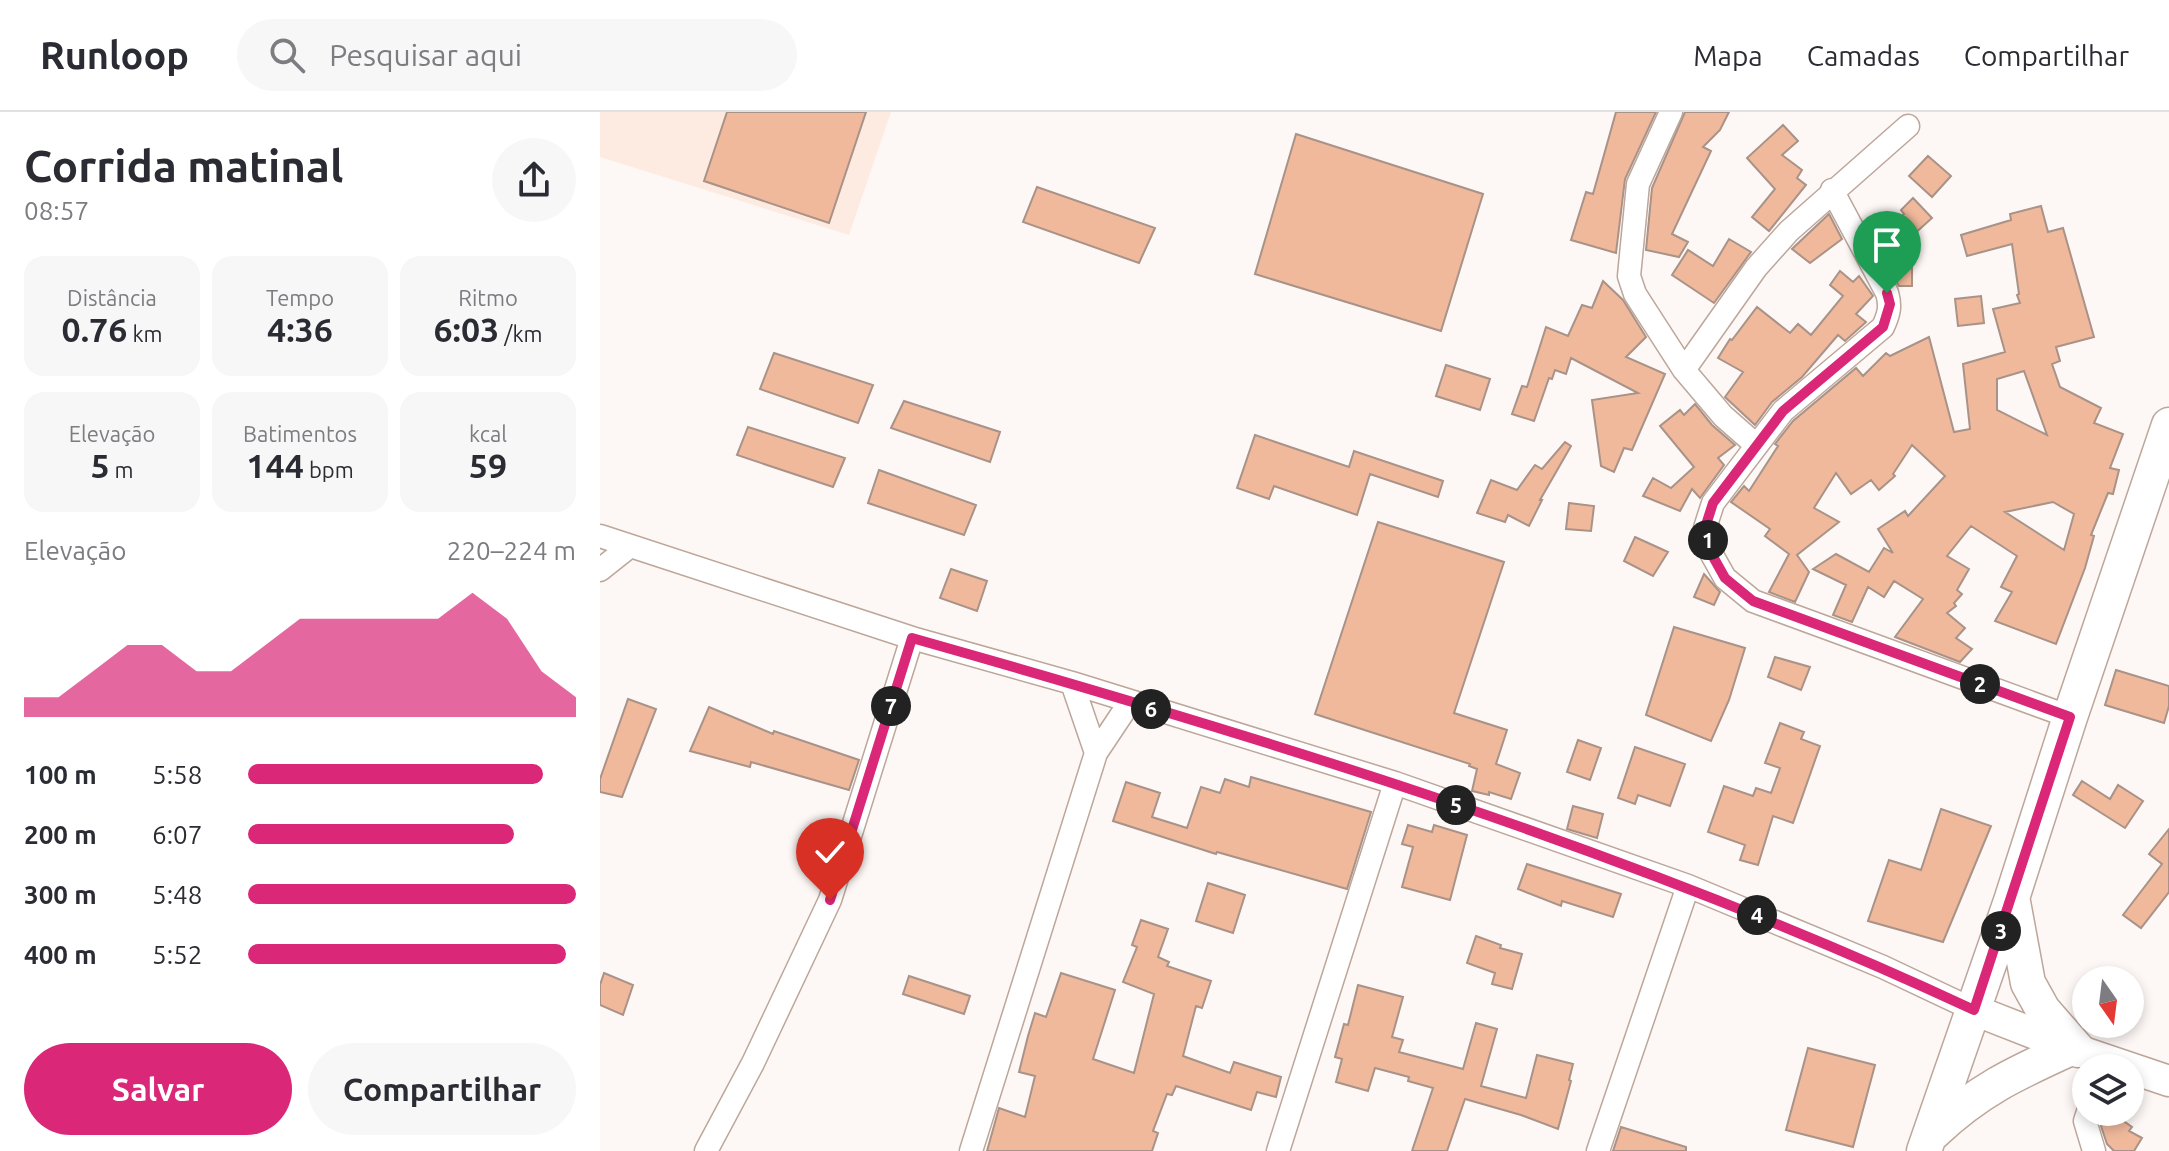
<!DOCTYPE html>
<html lang="pt">
<head>
<meta charset="utf-8">
<style>
  :root { --surface:#fff; --page:#f7f7f7; --text:#2b2b33; --muted:#7c7c81; --line:#e1e1e2; --accent:#db2777 }
  body { margin:0; font-family:Ubuntu,sans-serif; background:var(--page); color:var(--text); height:100vh; display:flex; flex-direction:column; font-size:30px; white-space:nowrap }
  * { box-sizing:border-box; margin:0 }
  p { font-size:26px; color:var(--muted) }
  .icon { flex:none; width:44px; height:44px; fill:none; stroke:currentColor; stroke-width:2; stroke-linecap:round; stroke-linejoin:round }
  .map { position:relative; flex:1; overflow:hidden }
  .details { display:flex; flex-direction:column; background:var(--surface); width:600px }
  .details>* { flex:none }
  .needle { width:52px; rotate:166deg }
  .controls { position:absolute; left:1472px; top:854px; display:grid; gap:16px }
  .controls a { display:grid; place-items:center; width:72px; height:72px; border-radius:50%; background:var(--surface); box-shadow:0 4px 12px #0003; font-size:40px }
  .pin { position:absolute; display:grid; place-items:center; width:68px; height:68px; color:#fff; margin:-82px -34px; border-radius:50% 50% 50% 0; rotate:-45deg; box-shadow:0 0 8px #0007 }
  .pin .icon { rotate:45deg }
  .km { position:absolute; width:40px; height:40px; margin:-20px; border-radius:50%; background:#222; color:#fff; font-size:22px; line-height:40px; text-align:center }
  .round { display:grid; place-items:center; flex:none; width:84px; height:84px; border-radius:42px; background:var(--page) }
  .headline { display:flex; align-items:center; justify-content:space-between; height:136px; padding:0 24px }
  h1 { font-size:44px; font-weight:600; line-height:60px }
  .figures { display:grid; grid-template-columns:repeat(3,1fr); gap:12px; height:136px; padding:8px 24px }
  .figures div { display:grid; align-content:center; border-radius:20px; background:var(--page); text-align:center }
  .figures b { font-size:34px; font-weight:600 }
  .figures small { font-size:22px; font-weight:400 }
  .figures p { font-size:22px }
  .chart { height:224px; padding:16px 24px }
  .chart p { display:flex; justify-content:space-between }
  .chart svg { width:100%; height:144px; margin-top:8px; fill:var(--accent); opacity:.7 }
  .button { display:flex; gap:16px; margin-top:auto; padding:16px 24px }
  .button a { flex:1; height:92px; border-radius:48px; background:var(--accent); color:#fff; font-size:32px; font-weight:600; line-height:92px; text-align:center }
  .button a+a { background:var(--page); color:var(--text) }
  ul { padding:0 24px; list-style:none; font-size:26px }
  li { display:grid; grid-template-columns:128px 96px 1fr; align-items:center; height:60px }
  li i { height:20px; border-radius:10px; background:var(--accent) }
  header { display:flex; align-items:center; gap:48px; box-sizing:border-box; height:112px; padding:0 40px; background:var(--surface); border-bottom:2px solid var(--line) }
  header strong { font-size:38px }
  nav { display:flex; gap:44px; margin-inline-start:auto; font-size:28px }
  .search { width:560px; height:72px; background:var(--page); display:flex; align-items:center; gap:20px; box-sizing:border-box; padding:0 28px; border-radius:44px; color:var(--muted); font-size:30px }
  main { display:flex; flex:1; min-height:0 }
  .map>svg:first-child { display:block }
  .industrial { fill:#fdebe1 }
  .building { fill:#f0b99c; stroke:#a99287; stroke-width:2; fill-rule:evenodd }
  .lines { fill:none; stroke-linecap:round; stroke-linejoin:round }
  .street-casing { stroke:#bda69a; stroke-width:25 }
  .secondary-casing { stroke:#bda69a; stroke-width:33 }
  .primary-casing { stroke:#bda69a; stroke-width:37 }
  .street { stroke:#fff; stroke-width:22 }
  .secondary { stroke:#fff; stroke-width:30 }
  .primary { stroke:#fff; stroke-width:34 }
  .route-casing { stroke:#fff; stroke-width:16 }
  .route { stroke:#db2777; stroke-width:10 }
</style>
</head>
<body>
<header>
<strong>Runloop</strong>
<div class="search"><svg class="icon" aria-label="search" viewBox="0 0 24 24"><circle cx="10" cy="10" r="6"/><path d="M15 15l6 6"/></svg>Pesquisar aqui</div>
<nav><a>Mapa</a><a>Camadas</a><a>Compartilhar</a></nav>
</header>
<main>
<section class="details">
<div class="headline"><div><h1>Corrida matinal</h1><p>08:57</p></div><a class="round"><svg class="icon" aria-label="share" viewBox="0 0 24 24"><path d="M12 15V3M7 8l5-5 5 5M5 13v7h14v-7"/></svg></a></div>
<div class="figures">
<div><p>Distância</p><b>0.76<small> km</small></b></div>
<div><p>Tempo</p><b>4:36</b></div>
<div><p>Ritmo</p><b>6:03<small> /km</small></b></div>
</div>
<div class="figures">
<div><p>Elevação</p><b>5<small> m</small></b></div>
<div><p>Batimentos</p><b>144<small> bpm</small></b></div>
<div><p>kcal</p><b>59</b></div>
</div>
<div class="chart"><p><span>Elevação</span>220–224 m</p>
<svg viewBox="0 0 160 44" preserveAspectRatio="none"><path d="M0 44V38L10 38L20 30L30 22L40 22L50 30L60 30L70 22L80 14L90 14L100 14L110 14L120 14L130 6L140 14L150 30L160 38V44z"/></svg>
</div>
<ul>
<li><b>100 m</b>5:58<i style="width:90%"></i></li>
<li><b>200 m</b>6:07<i style="width:81%"></i></li>
<li><b>300 m</b>5:48<i style="width:100%"></i></li>
<li><b>400 m</b>5:52<i style="width:97%"></i></li>
</ul>
<div class="button"><a>Salvar</a><a>Compartilhar</a></div>
</section>
<div class="map">
<svg width="1569" height="1039" viewBox="0 0 1569 1039">
  <rect width="100%" height="100%" fill="#fdf8f5"/>
  <!-- industrial -->
  <path class="industrial" d="M0 0H291L249 123 0 45Z"/>
  <!-- building -->
  <path class="building" d="M127 0H266L229 111 104 69Z
    M1016 0H1056L1025 67 1016 141 971 128 986 80 993 82Z
    M1085 0H1129L1120 18 1103 35 1111 39 1072 122 1088 130 1079 145 1046 138 1052 76Z
    M1183 13 1198 29 1182 43 1202 58 1197 66 1206 73 1169 119 1152 105 1175 77 1147 46Z
    M696 22 883 82 841 219 655 162Z
    M1328 44 1351 64 1332 85 1309 64Z
    M437 75 555 116 539 151 423 110Z
    M1313 86 1332 106 1313 123 1298 107 1304 102 1301 98Z
    M1441 94 1448 120 1463 116 1494 225 1456 235 1460 249 1452 252 1460 275 1501 296 1494 311 1523 322 1510 356 1519 358 1513 382 1508 381 1491 423 1494 424 1485 456 1456 532 1395 509 1412 480 1401 475 1417 444 1371 414 1347 444 1369 457 1357 478 1362 482 1354 491 1356 494 1347 501 1365 516 1356 526 1372 537 1360 550 1295 525 1323 487 1294 469 1284 485 1268 475 1252 510 1233 503 1246 473 1213 457 1236 442 1269 460 1284 436 1293 441 1278 417 1305 399 1308 404 1345 364 1312 333 1293 362 1295 364 1279 378 1271 368 1251 382 1236 361 1214 396 1239 410 1197 443 1209 460 1195 490 1169 480 1189 442 1165 424 1170 417 1131 390 1144 374 1149 379 1178 334 1175 332 1193 309 1256 256 1263 264 1286 241 1290 244 1329 225 1354 320 1370 317 1363 252 1405 240 1393 197 1420 191 1417 183 1419 182 1412 132 1367 144 1361 123 1411 108 1410 102ZM1424 259 1447 323 1397 298V267ZM1453 390 1474 402 1464 438 1405 400Z
    M1229 102 1242 127 1210 151 1192 137Z
    M1129 127 1151 140 1114 191 1072 163 1088 138 1113 154Z
    M1312 151V174H1299L1291 160V152Z
    M1240 159 1253 170 1259 164 1273 184 1256 202 1266 210 1245 229 1238 223 1202 265 1172 290 1155 313 1125 285 1143 260 1118 246 1130 227 1132 228 1157 195 1190 221 1198 212 1211 223 1243 184 1230 173Z
    M1003 169 1023 188 1046 225 1026 245 1065 262 1032 338 1024 336 1014 360 1001 354 992 288 1038 281 971 246 966 262 955 258 952 267 949 266 934 309 912 302 922 274 927 275 946 215 968 224 982 193 992 196Z
    M1381 184 1384 211 1358 214 1355 187Z
    M174 241 273 273 258 311 160 277Z
    M846 253 890 267 880 298 836 284Z
    M304 289 400 320 390 350 291 316Z
    M1095 292 1112 313 1135 333 1118 346 1124 353 1100 386 1092 377 1080 399 1043 384 1053 366 1071 376 1094 355 1060 314 1080 298 1084 303Z
    M148 315 245 346 233 375 137 343Z
    M655 323 749 355 754 339 843 369 838 385 770 362 757 403 674 374 669 387 637 376Z
    M965 330 971 334 940 388H942L929 414 908 403 905 410 877 401 891 368 917 378 935 353 942 357Z
    M279 358 376 393 364 423 268 391Z
    M969 391 994 394 991 419 966 417Z
    M778 410 904 450 854 601 907 618 896 652 920 661 911 687 889 680V683L872 679 877 657 869 654 870 652 715 602Z
    M1035 425 1068 440 1053 464 1024 449Z
    M351 457 387 469 377 499 340 486Z
    M1104 462 1120 480 1114 493 1094 485Z
    M1074 515 1145 536 1129 588 1111 629 1046 603Z
    M1175 545 1210 555 1201 578 1168 565Z
    M1516 558 1569 574V594L1564 611 1505 593Z
    M28 587 56 597 22 685 0 680V667Z
    M109 595 173 622 174 619 259 648 249 678 151 650 150 655 90 639Z
    M1180 611 1204 620 1201 627 1220 634 1193 711 1173 704 1158 753 1140 748 1145 733 1108 720 1124 674 1153 684 1156 676 1171 681 1180 656 1165 651Z
    M978 628 1001 636 990 668 967 660Z
    M1035 635 1085 652 1070 694 1038 683 1035 692 1018 686Z
    M651 665 771 700 747 777 617 740 616 742 513 709 526 670 560 681 552 705 587 716 601 675 620 681 625 667 649 675Z
    M1482 669 1510 687 1518 673 1543 689 1525 716 1473 683Z
    M973 694 1003 702 997 726 967 717Z
    M1341 697 1391 714 1343 830 1268 809 1289 748 1321 758Z
    M808 713 832 720 834 713 867 723 850 788 802 775 813 735 802 732Z
    M1569 717V780L1541 816 1523 803 1562 752 1549 742Z
    M927 752 1021 782 1013 805 962 789 961 794 918 777Z
    M608 771 645 783 633 821 596 809Z
    M541 808 568 817 558 845 569 850 567 854 611 869 602 896 596 894 583 944 630 961 634 950 681 965 676 985 657 980 651 998 576 974 572 983 567 982 553 1019 558 1021 552 1039H387L399 996 425 1005 435 964 419 960 428 924 435 901 446 905 461 861 515 878 493 947 534 961 554 882 523 870 537 835 532 833Z
    M876 824 901 833 900 836 922 842 912 877 892 872 895 861 867 851Z
    M4 861 33 873 23 903 0 893V873Z
    M309 864 370 884 364 902 303 882Z
    M758 873 803 885 792 925 803 928 799 940 863 957 876 911 897 917 881 974 926 986 937 943 973 952 969 968 971 969 958 1017 921 1003 865 987 847 1039H812L833 976 808 969 809 965 775 956 768 979 736 970 742 947 735 945 744 912 748 913Z
    M1208 936 1275 953 1253 1035 1186 1018Z
    M1511 1000 1532 1015 1529 1019 1542 1026 1534 1039H1514L1507 1032 1501 1014Z
    M1021 1015 1086 1035V1039H1013Z"/>
  <g class="lines">
    <defs>
      <path id="street" d="M1071 0 1038 72 1029 164 1035 182 1084 258 1123 304 1156 333
        M1232 78 1287 181C1291 194 1289 202 1283 215L1183 299 1113 391 1105 416 1111 441 1125 466 1153 489 1470 605
        M1084 258 1156 156 1189 119 1308 14
        M0 424 312 526 472 571 795 671 1088 774 1283 855 1374 898
        M0 458 29 435
        M472 571 496 641
        M1488 1000 1485 1009 1494 1039
        M106 1039 153 951 230 788 312 526
        M371 1039 496 641 530 590
        M678 1039 795 671
        M998 1039 1088 774"/>
      <path id="secondary" d="M1374 898 1471 936 1569 969"/>
      <path id="primary" d="M1413 790 1428 871 1443 898 1478 938
        M1333 1021C1378 978 1416 961 1471 936
        M1324 1039 1412 786 1470 605 1569 313"/>
    </defs>
    <!-- street casing -->
    <use href="#street" class="street-casing"/>
    <!-- secondary casing -->
    <use href="#secondary" class="secondary-casing"/>
    <!-- primary casing -->
    <use href="#primary" class="primary-casing"/>
    <!-- street -->
    <use href="#street" class="street"/>
    <!-- secondary -->
    <use href="#secondary" class="secondary"/>
    <!-- primary -->
    <use href="#primary" class="primary"/>
  </g>
  <g class="lines">
    <defs>
      <path id="route" d="M230 788 312 526C673 628 1033 739 1374 898L1470 605 1153 489 1125 466 1111 441 1105 416 1113 391 1183 299 1283 215 1290 192 1287 181"/>
    </defs>
    <!-- route casing -->
    <use href="#route" class="route-casing"/>
    <!-- route -->
    <use href="#route" class="route"/>
  </g>
</svg>
<div class="controls">
<a><svg class="needle" viewBox="-14 -14 28 28"><path d="M0-13l5 13h-10z" fill="#e53935"/><path d="M0 13l5-13h-10z" fill="#7c7c81"/></svg></a>
<a><svg class="icon" aria-label="layers" viewBox="0 0 24 24"><path d="M12 4l9 5-9 5-9-5zM3 14l9 5 9-5"/></svg></a>
</div>
<div class="pin" style="left:1287px;top:181px;background:#1e9e55"><svg class="icon" aria-label="arrive" viewBox="0 0 24 24"><path d="M6 21V4h12l-3 4 3 4H6"/></svg></div>
<div class="pin" style="left:230px;top:788px;background:#d93025"><svg class="icon" aria-label="check" viewBox="0 0 24 24"><path d="M5 12l5 5 9-10"/></svg></div>
<b class="km" style="left:1108px;top:428px">1</b>
<b class="km" style="left:1380px;top:572px">2</b>
<b class="km" style="left:1401px;top:819px">3</b>
<b class="km" style="left:1157px;top:803px">4</b>
<b class="km" style="left:856px;top:693px">5</b>
<b class="km" style="left:551px;top:597px">6</b>
<b class="km" style="left:291px;top:594px">7</b>
</div>
</main>
</body>
</html>
